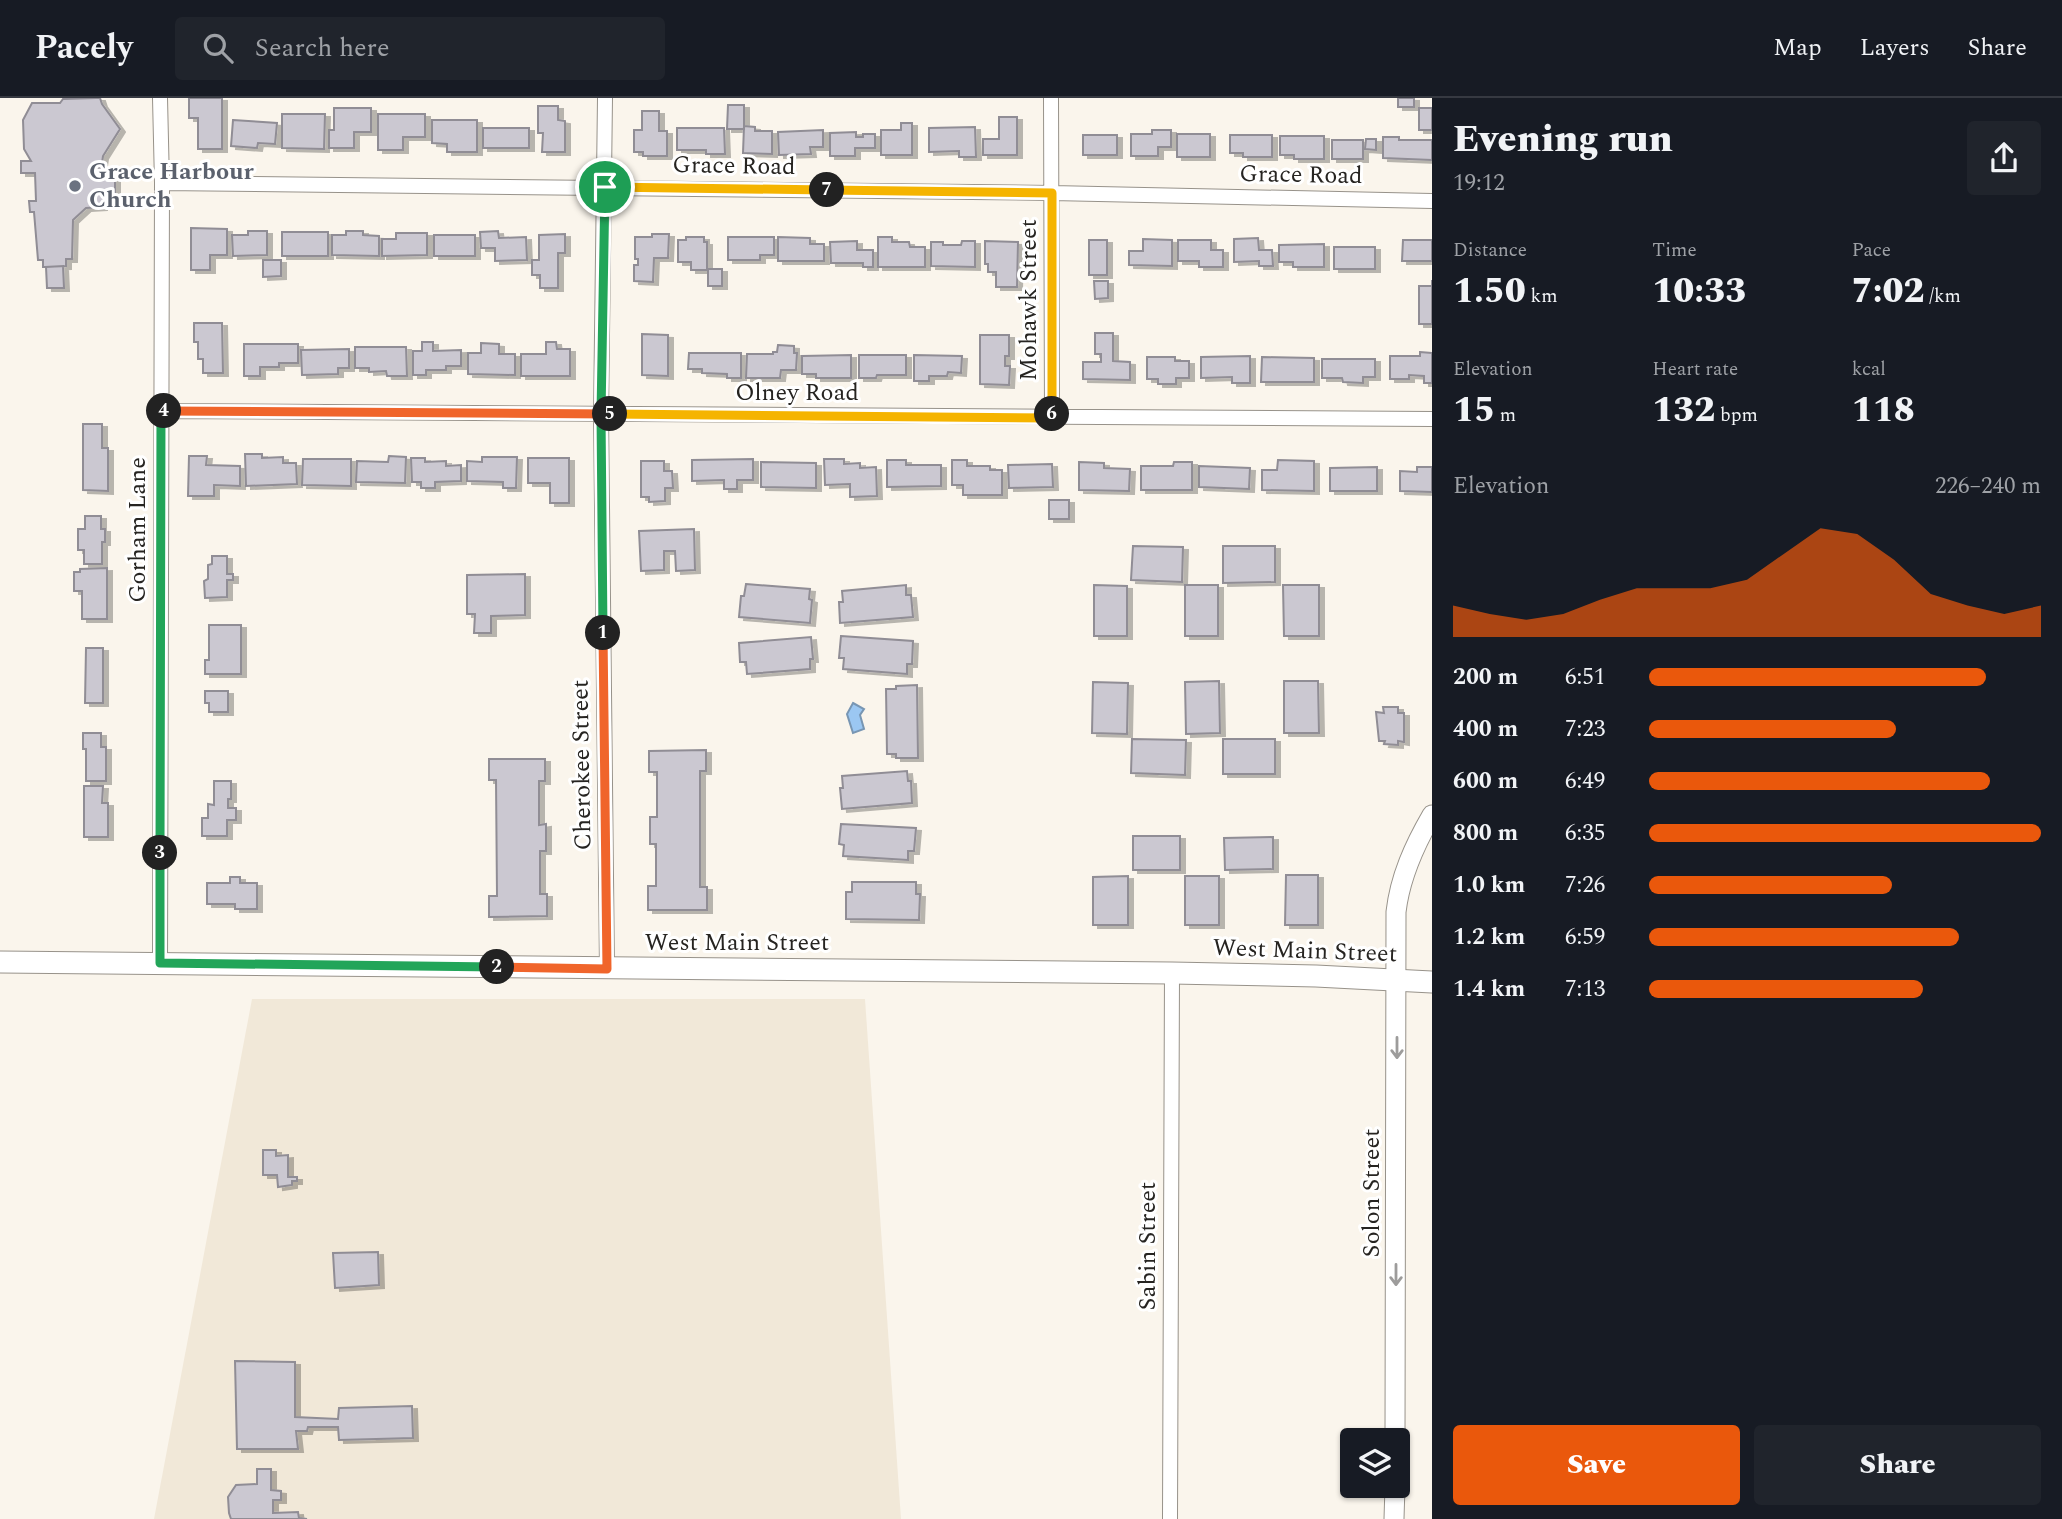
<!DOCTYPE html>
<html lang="en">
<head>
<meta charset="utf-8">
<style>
  :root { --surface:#171b24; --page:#20242c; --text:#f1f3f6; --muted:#9ea1a6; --line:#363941; --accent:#ea580c }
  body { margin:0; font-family:Spectral,serif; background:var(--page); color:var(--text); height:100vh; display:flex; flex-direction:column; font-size:26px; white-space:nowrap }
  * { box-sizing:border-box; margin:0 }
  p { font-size:23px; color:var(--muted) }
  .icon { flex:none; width:38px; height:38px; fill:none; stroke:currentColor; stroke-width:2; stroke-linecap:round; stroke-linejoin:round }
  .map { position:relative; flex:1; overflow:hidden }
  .sheet { display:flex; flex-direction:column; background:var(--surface); width:630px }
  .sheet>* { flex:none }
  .controls { position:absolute; left:1340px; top:1330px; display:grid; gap:14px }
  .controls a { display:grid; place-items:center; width:70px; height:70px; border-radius:7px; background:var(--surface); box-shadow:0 2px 5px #0004; font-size:35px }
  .pin { position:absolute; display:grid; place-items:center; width:60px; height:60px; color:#fff; margin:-30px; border:4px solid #fff; border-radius:50%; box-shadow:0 2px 7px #0007 }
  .km { position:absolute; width:35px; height:35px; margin:-18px; border-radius:50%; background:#222; color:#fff; font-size:19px; line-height:35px; text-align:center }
  .round { display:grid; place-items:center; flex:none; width:74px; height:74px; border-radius:7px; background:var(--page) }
  .summary { display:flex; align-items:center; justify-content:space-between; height:119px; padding:0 21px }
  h1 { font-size:38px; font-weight:800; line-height:52px }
  .stats { display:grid; grid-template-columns:repeat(3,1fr); gap:10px; height:119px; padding:7px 21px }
  .stats div { display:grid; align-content:center }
  .stats b { font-size:35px; font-weight:800 }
  .stats small { font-size:19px; font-weight:400 }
  .stats p { font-size:19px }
  .chart { height:196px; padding:14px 21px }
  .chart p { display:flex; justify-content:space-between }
  .chart svg { width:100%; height:126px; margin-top:7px; fill:var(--accent); opacity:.7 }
  .action { display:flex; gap:14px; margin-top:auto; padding:14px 21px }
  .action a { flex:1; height:80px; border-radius:7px; background:var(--accent); color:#fff; font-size:28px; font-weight:800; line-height:80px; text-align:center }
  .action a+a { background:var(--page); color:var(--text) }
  ul { padding:0 21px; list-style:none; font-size:23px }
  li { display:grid; grid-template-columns:112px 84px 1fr; align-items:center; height:52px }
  li i { height:18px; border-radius:9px; background:var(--accent) }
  header { display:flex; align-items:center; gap:42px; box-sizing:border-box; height:98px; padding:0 35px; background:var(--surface); border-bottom:2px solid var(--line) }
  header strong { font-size:33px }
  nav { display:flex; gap:38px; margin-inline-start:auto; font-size:24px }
  .search { width:490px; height:63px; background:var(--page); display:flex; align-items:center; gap:18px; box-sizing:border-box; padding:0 24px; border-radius:7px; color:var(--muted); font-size:26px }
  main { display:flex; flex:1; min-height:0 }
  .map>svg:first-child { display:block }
  .built { fill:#f1e8d8 }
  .water { fill:#9bc7f2; stroke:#7896b3; stroke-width:2 }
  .building { fill:#cbc8d1; stroke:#908d95; stroke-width:2; filter:url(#shadow) }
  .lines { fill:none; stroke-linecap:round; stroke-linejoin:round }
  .street-casing { stroke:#97928a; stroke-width:16 }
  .secondary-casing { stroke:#97928a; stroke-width:21 }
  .primary-casing { stroke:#97928a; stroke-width:23 }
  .street { stroke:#fff; stroke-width:14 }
  .secondary { stroke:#fff; stroke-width:19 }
  .primary { stroke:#fff; stroke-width:21 }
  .oneway { stroke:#9d9c9b }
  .split-1-casing { stroke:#fff; stroke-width:14 }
  .split-2-casing { stroke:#fff; stroke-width:14 }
  .split-3-casing { stroke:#fff; stroke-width:14 }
  .split-4-casing { stroke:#fff; stroke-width:14 }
  .split-5-casing { stroke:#fff; stroke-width:14 }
  .split-6-casing { stroke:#fff; stroke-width:14 }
  .split-7-casing { stroke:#fff; stroke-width:14 }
  .split-8-casing { stroke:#fff; stroke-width:14 }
  .split-1 { stroke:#22a559; stroke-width:9 }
  .split-2 { stroke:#f0652b; stroke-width:9 }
  .split-3 { stroke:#22a559; stroke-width:9 }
  .split-4 { stroke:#22a559; stroke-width:9 }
  .split-5 { stroke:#f0652b; stroke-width:9 }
  .split-6 { stroke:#f5b400; stroke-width:9 }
  .split-7 { stroke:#f5b400; stroke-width:9 }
  .split-8 { stroke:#f5b400; stroke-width:9 }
  .worship-dot { fill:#6b7280; stroke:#fff; stroke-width:2.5 }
  .labels { text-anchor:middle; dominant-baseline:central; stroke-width:6; stroke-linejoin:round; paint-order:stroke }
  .street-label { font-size:24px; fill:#262421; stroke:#fff }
  .worship-label { font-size:24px; font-weight:bold; fill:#5b616d; stroke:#fff; text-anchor:start }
</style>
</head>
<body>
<header>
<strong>Pacely</strong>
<div class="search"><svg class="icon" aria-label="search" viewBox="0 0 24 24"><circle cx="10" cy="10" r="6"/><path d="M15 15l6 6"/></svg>Search here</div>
<nav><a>Map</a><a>Layers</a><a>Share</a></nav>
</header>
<main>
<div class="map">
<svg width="1432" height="1421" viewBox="0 0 1432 1421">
  <defs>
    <filter id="shadow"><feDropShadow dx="5" dy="3" stdDeviation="0" flood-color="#0004"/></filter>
  </defs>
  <rect width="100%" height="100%" fill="#faf5ec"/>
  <!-- built -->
  <path class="built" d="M252 901H865L901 1421H154Z"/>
  <!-- water -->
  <path class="water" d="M853 605 864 611 860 617 864 631 853 635 847 616Z"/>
  <!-- building -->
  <path class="building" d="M96 0H100L102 6 120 31 103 58 102 65 98 64 99 70H102V73H115V100L103 101 102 109 86 110 73 122 72 161H66V168L43 169V162H38L34 114H30L29 103H36L35 75H21V63H31L24 51 23 22 32 5H60L63 1Z
    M189 0H222V51H198V20H189Z
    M1398 0H1414V9H1398Z
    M728 7H744V31H727Z
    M538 8H558V22L565 23V54H542L543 35H538Z
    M334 10H371V34H354V50H329V32H334Z
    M1419 10H1432V32H1419Z
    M642 13H659V33H667V58H643V54H634V32H642Z
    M282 16H325L324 51 282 50Z
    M378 16H425V39H403V52H378Z
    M999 19H1017V57H983V41H999Z
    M233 22 277 25 275 46 258 45 257 50 231 48Z
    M432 22H477V54H447V46L432 45Z
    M901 25H912V57H881V32H901Z
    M744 28 755 29V33H772V56L743 55Z
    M975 29 976 59H959V53L929 54V30Z
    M483 30H529V50H483Z
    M677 30H724L725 56H706V52H677Z
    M823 32V49H810L811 56 779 57 778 34Z
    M1152 32H1171V49H1158V58H1131V36H1152Z
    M856 34V39H863V36H875V50H855V58H830V35Z
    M1177 36H1210V59H1177Z
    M1083 37H1117V57H1083Z
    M1230 37H1272V59H1243V55H1230Z
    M1280 38H1324V61H1294V57H1280Z
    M1383 39H1399V42H1432V62L1383 60Z
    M1366 41H1376V52L1365 51Z
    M1332 42H1363V61H1332Z
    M191 130 227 131V157H210V172H191Z
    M248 133H267V157L233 158 232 137H248Z
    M346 133H363V137L379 138V158L332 157V137H346Z
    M498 133 499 140 526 139 527 162 495 163V150H481L480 134Z
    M282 134H328V158H282Z
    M396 135H427V157L382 158V141H396Z
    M565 136V155H558V190H540V177H532V162H539V137Z
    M652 136H669L668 160H654L653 184 634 183V167H638V161H635V139H652Z
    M434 137H475V158H434Z
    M686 139H704V144H707V172H691V164H678V142H686Z
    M728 139H774V157H760V162H728Z
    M778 139 810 140V146H824V163H778Z
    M878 139H892V144H909L910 149H925V169H878Z
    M1258 140 1259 152H1272L1273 168H1259V163L1234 164V141Z
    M1143 141 1172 142V168L1129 167V153H1143Z
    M1089 142H1107V177H1089Z
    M1178 142H1211V152H1223V169H1199V163H1178Z
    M1403 142H1432V163H1402Z
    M857 143V152H873V169H863V165H831L830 144Z
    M962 143H975V169L931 168V144H943V147H961Z
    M985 143 1018 144 1017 189H996V174H988V166H985Z
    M1324 146V169H1293V164H1279V147Z
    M1334 149H1375V171H1334Z
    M263 162H281V178L263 179Z
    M63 168 64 190H47L46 169Z
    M708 171H722V188H708Z
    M1432 182V226H1419V188H1432Z
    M1094 183H1108V200L1095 201Z
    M194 225H222L223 275H203V261H198V244H194Z
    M1095 235H1113V263L1130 264V282L1083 281V264H1101V256H1095Z
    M642 236 668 237V278L642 277Z
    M980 237H1009V258H1005V268H1010L1009 287 980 286Z
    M422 244H433V253L461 252V268H446V272H426V277H413V253H422Z
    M546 244H556L557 251H570V278H521V256H546Z
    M481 245 499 246V256H515V277L468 276V255H481Z
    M244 246H298V265H279V269H260V278H244Z
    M778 247 794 248V255H797L796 272H781L780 280H746L747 256H773V254H777Z
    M355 249H406L407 278H387L386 273 369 274V270H355Z
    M349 251V270H338V276L302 277 301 252Z
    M1420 254 1432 255V285H1424V278L1409 277V281H1390V258H1420Z
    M689 255H741V280H727V276L702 275V271H688Z
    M851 257V280H816V276H802V258Z
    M859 257H906V277H877L876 280H859Z
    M914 257 962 258 961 275 948 274 947 278H929V283H914Z
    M1250 258V285H1232V279L1201 280V259Z
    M1147 259H1175V263H1189V280H1176V286H1158V281H1147Z
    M1262 259 1314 260V284H1261Z
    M1322 261H1375V279H1363V285L1343 284 1342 280H1322Z
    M83 326H102V350H108V393L83 392Z
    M245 356H262V360L283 359V365H296L297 386 246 388Z
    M189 358H207L206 367 240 368V388L214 387V398H188Z
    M389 358 406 359 405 385 356 384 357 363 388 364Z
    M482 359H517L516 390H503V384L467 383V363L482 364Z
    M411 360H425V364L446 363V368L461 367V383L435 384V390H421V384H412Z
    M528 360H569V405H550V385H528Z
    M303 361H351V388L302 387Z
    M753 361V382H737V391H724V382L692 383V362Z
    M824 361H844V366L860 365V370L876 369 877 398 850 399V386L825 387Z
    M887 362H906V367H941V388L887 389Z
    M952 362H967V368H990V372H1002V397H963V387H952Z
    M1278 362 1314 363V393L1262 392V372H1277Z
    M641 363H664V373H672L673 390H665V403L649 404V399H641Z
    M761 364 816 365V390L761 389Z
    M1079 364 1104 365V370L1130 371 1129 393 1079 392Z
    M1174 364H1192V392H1141V368H1173Z
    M1052 366 1053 389 1009 390 1008 367Z
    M1199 368 1250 370 1249 391 1199 389Z
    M1377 369V393H1330V370Z
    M1417 369H1432V394L1400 393V373L1417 374Z
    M1049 402H1069V421H1049Z
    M85 418H101V431H105V444H102V466H84V452H78V431H85Z
    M694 431 695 472 676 473 675 453H664V472L641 473 639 433Z
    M1133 448 1183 449 1182 484 1131 482Z
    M1223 448H1275V484L1223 485Z
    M212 458H227V476H233V482H227V499L205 500 204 483 208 481V467L212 466Z
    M107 470V521H82V493H74V474H80V471Z
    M525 476V517L491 518V535H474L475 516H467V477Z
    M746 486 810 491 809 501 812 502 810 525 739 519 741 498H744Z
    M906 487V497H911L913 519 840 525 839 504H843L842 493Z
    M1094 487 1127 488V538H1094Z
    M1185 487H1218V538H1185Z
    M1283 487H1319V538H1284Z
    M209 527H241V576H205V562H209Z
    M841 538 913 543 912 566H907V576L843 571 844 560H839Z
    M811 539 813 561H810V571L747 576 746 564H740L739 545Z
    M86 550H103V605H85Z
    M1219 583 1220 635 1186 636 1185 584Z
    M1284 583H1318L1319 635H1284Z
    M1093 584 1128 585 1127 636 1092 635Z
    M917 587 918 660H896V656H887L886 591H896V588Z
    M205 593H228V614H209V605H205Z
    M1383 609H1398V615H1404V644L1398 643V647L1384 646 1385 643H1379L1376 614 1384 615Z
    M83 635H101V649H106V683H86V651H83Z
    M1132 641 1186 642 1185 677 1131 675Z
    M1223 641H1275V676H1223Z
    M706 652V673H700V789H707V812H648V788H656V746H650V719H657V674H649V653Z
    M489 661H545V683H539V727L546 726V753H540V796H547V818L489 819V798H497L496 682H489Z
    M907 673 908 683H911L912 705 842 711 840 690H843L842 678Z
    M214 683H231V701H228V710H236V722H227V738H202V720H208V706L214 707Z
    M84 688H103L102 705H108V739H84Z
    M841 726 916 730 914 753H908V762L843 758 844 747 839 746Z
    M1133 738H1180V772H1133Z
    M1273 739V771L1225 772 1224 740Z
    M1286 777H1318V827H1285Z
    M1128 778V827H1093V779Z
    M1185 778H1219V827H1185Z
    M230 779H240V785H257V811H235V806H207V785H230Z
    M852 784H916V796H920L919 822 846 821V794H852Z
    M263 1052H276V1058L288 1057V1079H297V1083H292V1087L278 1089 277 1077H263Z
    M378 1154 379 1187 335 1190 333 1155Z
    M235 1263 295 1264V1319L338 1321 339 1310 412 1308 413 1340 339 1342 338 1329H308L307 1333H296L298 1351H237Z
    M257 1371H271V1392L281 1393V1402H273V1415L298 1414 299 1420 307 1421H231L229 1415 228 1399 236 1387 257 1386Z"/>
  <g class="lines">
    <defs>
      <path id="street" d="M160 0 162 85 160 865
        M605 0 601 316 607 871
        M1051 0 1052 320
        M162 85 1052 95 1432 103
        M161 313 1432 321
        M1170 1421 1172 875"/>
      <path id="secondary" d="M1395 1342 1396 814C1400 779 1414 748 1432 717
        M1394 1421 1395 1388"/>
      <path id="primary" d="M0 864 1172 875 1316 878 1432 884"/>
    </defs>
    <!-- street casing -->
    <use href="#street" class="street-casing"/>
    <!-- secondary casing -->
    <use href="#secondary" class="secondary-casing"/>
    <!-- primary casing -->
    <use href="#primary" class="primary-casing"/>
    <!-- street -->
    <use href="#street" class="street"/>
    <!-- secondary -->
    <use href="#secondary" class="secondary"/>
    <!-- primary -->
    <use href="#primary" class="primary"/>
  </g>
  <!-- one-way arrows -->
  <defs><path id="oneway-shaft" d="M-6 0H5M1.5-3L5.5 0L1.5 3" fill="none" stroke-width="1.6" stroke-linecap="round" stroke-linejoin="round" transform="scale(1.75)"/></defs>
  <g class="oneway">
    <use href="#oneway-shaft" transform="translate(1397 950) rotate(90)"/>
    <use href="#oneway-shaft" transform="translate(1396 1177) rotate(90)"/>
  </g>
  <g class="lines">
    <defs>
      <path id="split-1" d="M603 535 601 316 605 89"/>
      <path id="split-2" d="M497 869 607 871 603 535"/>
      <path id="split-3" d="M160 755V865L497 869"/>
      <path id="split-4" d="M160 755 161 313H164"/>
      <path id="split-5" d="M164 313 610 316"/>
      <path id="split-6" d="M610 316 1052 320V316"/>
      <path id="split-7" d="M827 92 1052 95V316"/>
      <path id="split-8" d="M605 89 827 92"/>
    </defs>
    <!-- split-1 casing -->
    <use href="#split-1" class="split-1-casing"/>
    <!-- split-2 casing -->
    <use href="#split-2" class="split-2-casing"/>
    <!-- split-3 casing -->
    <use href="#split-3" class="split-3-casing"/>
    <!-- split-4 casing -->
    <use href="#split-4" class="split-4-casing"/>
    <!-- split-5 casing -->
    <use href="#split-5" class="split-5-casing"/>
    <!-- split-6 casing -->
    <use href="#split-6" class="split-6-casing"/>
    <!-- split-7 casing -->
    <use href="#split-7" class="split-7-casing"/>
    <!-- split-8 casing -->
    <use href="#split-8" class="split-8-casing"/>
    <!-- split-1 -->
    <use href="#split-1" class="split-1"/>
    <!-- split-2 -->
    <use href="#split-2" class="split-2"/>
    <!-- split-3 -->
    <use href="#split-3" class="split-3"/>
    <!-- split-4 -->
    <use href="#split-4" class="split-4"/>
    <!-- split-5 -->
    <use href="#split-5" class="split-5"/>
    <!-- split-6 -->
    <use href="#split-6" class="split-6"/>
    <!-- split-7 -->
    <use href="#split-7" class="split-7"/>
    <!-- split-8 -->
    <use href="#split-8" class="split-8"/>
  </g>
  <!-- markers -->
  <circle class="worship-dot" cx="75" cy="88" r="7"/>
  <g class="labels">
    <!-- street labels -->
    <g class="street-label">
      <text transform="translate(734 68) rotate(1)">Grace Road</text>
      <text transform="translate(1301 77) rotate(1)">Grace Road</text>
      <text transform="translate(1029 202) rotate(-90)">Mohawk Street</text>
      <text x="797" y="295">Olney Road</text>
      <text transform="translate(138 432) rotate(-90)">Gorham Lane</text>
      <text transform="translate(582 667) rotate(-91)">Cherokee Street</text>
      <text x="737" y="845">West Main Street</text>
      <text transform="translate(1305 853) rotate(2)">West Main Street</text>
      <text transform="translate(1372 1095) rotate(-90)">Solon Street</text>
      <text transform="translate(1148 1148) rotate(-90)">Sabin Street</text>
    </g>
    <!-- worship labels -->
    <g class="worship-label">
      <text x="89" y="74">Grace Harbour<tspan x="89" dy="28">Church</tspan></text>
    </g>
  </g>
</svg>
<div class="controls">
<a><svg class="icon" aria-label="layers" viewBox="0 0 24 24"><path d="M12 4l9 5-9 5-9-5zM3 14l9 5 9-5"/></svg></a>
</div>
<div class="pin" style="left:605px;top:89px;background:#1e9e55"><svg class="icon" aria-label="arrive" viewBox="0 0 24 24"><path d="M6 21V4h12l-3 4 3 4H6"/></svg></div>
<b class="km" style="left:603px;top:535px">1</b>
<b class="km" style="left:497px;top:869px">2</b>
<b class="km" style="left:160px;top:755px">3</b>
<b class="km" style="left:164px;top:313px">4</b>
<b class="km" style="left:610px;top:316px">5</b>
<b class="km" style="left:1052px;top:316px">6</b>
<b class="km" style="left:827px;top:92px">7</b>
</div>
<section class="sheet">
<div class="summary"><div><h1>Evening run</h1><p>19:12</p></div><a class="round"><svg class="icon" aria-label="share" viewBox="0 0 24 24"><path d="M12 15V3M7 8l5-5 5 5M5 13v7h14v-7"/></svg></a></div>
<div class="stats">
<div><p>Distance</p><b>1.50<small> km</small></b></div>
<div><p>Time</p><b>10:33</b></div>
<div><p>Pace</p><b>7:02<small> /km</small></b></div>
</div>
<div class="stats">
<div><p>Elevation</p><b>15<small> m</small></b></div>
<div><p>Heart rate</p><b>132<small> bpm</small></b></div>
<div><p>kcal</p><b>118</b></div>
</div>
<div class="chart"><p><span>Elevation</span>226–240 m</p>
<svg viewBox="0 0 160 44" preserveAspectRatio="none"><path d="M0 44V33L10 36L20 38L30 36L40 31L50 27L60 27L70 27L80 24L90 15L100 6L110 8L120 17L130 29L140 33L150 36L160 33V44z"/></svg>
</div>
<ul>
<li><b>200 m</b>6:51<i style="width:86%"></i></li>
<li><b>400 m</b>7:23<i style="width:63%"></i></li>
<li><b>600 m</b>6:49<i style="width:87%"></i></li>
<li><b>800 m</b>6:35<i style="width:100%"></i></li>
<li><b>1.0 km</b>7:26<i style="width:62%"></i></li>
<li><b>1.2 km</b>6:59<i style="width:79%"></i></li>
<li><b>1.4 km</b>7:13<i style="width:70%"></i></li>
</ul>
<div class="action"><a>Save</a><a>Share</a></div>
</section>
</main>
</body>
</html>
